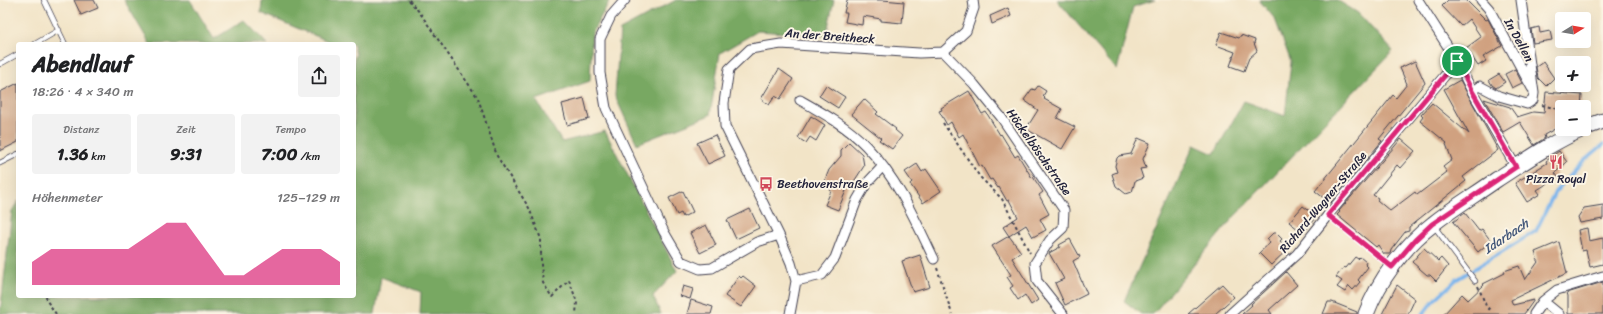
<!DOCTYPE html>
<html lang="de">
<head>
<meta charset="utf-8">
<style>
  :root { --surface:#fff; --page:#f2f2f2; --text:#202124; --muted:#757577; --accent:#db2777 }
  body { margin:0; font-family:Sriracha,sans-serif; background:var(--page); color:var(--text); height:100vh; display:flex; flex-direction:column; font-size:15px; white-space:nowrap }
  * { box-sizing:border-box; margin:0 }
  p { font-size:13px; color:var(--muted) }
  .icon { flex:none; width:22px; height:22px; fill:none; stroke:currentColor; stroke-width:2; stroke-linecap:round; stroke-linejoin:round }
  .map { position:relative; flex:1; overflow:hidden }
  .panel { position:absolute; left:16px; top:42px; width:340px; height:256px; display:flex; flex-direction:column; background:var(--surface); border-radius:4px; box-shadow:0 4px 16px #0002 }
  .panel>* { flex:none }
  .needle { width:26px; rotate:79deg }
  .buttons { position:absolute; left:1555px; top:12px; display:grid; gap:8px }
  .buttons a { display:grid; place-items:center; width:36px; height:36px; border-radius:4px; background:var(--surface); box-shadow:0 4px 16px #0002; font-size:20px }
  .pin { position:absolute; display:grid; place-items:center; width:34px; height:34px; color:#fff; margin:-17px; border:2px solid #fff; border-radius:50%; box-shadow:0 1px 4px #0007 }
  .round { display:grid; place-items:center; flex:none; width:42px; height:42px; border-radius:4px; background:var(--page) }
  .summary { display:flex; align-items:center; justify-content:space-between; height:68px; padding:0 16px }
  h1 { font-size:22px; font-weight:800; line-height:30px }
  .figures { display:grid; grid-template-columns:repeat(3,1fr); gap:6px; height:68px; padding:4px 16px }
  .figures div { display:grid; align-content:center; border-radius:4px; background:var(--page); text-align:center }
  .figures b { font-size:17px; font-weight:800 }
  .figures small { font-size:11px; font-weight:400 }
  .figures p { font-size:11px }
  .chart { height:112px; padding:8px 16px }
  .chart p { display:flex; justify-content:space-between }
  .chart svg { width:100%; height:72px; margin-top:4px; fill:var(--accent); opacity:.7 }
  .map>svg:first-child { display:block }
  .forest { fill:#78a862; stroke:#4d654e }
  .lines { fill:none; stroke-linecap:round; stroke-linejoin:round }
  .stream { stroke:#7db6ed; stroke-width:3.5 }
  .building { fill:#d0a180 }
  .lane-casing { stroke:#413f50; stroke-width:6 }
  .street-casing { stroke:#413f50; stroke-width:11 }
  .primary-casing { stroke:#413f50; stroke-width:17 }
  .path { stroke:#413f50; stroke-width:2; stroke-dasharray:3 3; stroke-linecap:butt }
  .lane { stroke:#fff; stroke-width:4.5 }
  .street { stroke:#fff; stroke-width:9 }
  .primary { stroke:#fff; stroke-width:15 }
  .route-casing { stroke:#fff; stroke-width:8 }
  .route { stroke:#db2777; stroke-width:5 }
  .labels { text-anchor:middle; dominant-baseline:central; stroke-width:4; stroke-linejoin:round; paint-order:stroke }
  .street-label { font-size:12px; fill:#22223b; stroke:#fcf5e5 }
  .poi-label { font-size:12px; fill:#22223b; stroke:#fcf5e5 }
  .water-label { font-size:13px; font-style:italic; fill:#425679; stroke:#fcf5e5 }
</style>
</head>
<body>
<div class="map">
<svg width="1603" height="314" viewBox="0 0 1603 314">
  <rect width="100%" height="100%" fill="#fcf5e5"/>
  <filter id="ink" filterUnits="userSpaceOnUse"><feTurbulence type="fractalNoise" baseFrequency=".025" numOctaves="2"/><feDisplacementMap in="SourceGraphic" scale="8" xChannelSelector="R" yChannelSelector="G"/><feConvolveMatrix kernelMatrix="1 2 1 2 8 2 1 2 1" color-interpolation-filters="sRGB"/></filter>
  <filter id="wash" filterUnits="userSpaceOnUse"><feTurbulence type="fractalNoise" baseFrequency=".012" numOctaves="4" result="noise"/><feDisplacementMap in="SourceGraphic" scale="16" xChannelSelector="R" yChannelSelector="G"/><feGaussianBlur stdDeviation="0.9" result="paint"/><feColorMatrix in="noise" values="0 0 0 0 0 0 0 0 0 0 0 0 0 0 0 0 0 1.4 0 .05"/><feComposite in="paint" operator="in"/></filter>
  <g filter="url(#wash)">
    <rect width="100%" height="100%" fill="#f2e4c7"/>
    <!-- forest -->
    <path class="forest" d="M124 0H190L214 39 244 20 267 44H150Z
      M262 0H610L592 33 590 81 536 100 562 142 605 131 677 271 653 296 661 314H420L421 292 381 277 375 314H0L12 211 18 201V296H354V59L356 53 354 52V44H335L261 13Z
      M676 0H834L826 36 758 31 720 53 710 115 637 144 615 96 620 30Z
      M1057 0H1155L1133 7 1117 70Z
      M1259 0H1337L1358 13 1393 51 1233 218 1153 314H1141L1124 301 1194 145 1214 154 1244 101 1285 116 1291 62 1275 19Z"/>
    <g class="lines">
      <!-- stream -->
      <path class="stream" d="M1423 314 1433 301 1456 280 1536 231 1555 192 1585 160 1603 145"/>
    </g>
    <g id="blocks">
      <!-- building -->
      <path class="building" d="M74 0H94L98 8 81 15Z
        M847 0H883L904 2 902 23 881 21V19L863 16 862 25 845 22 847 13H844Z
        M1448 0H1466L1486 20 1488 19 1502 46 1483 57 1486 61 1478 66 1466 48 1481 37 1469 19 1461 26 1442 6Z
        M1008 8 1011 16 992 24 990 16Z
        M1539 27 1540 33 1550 31 1552 40 1533 43 1531 29Z
        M1221 32 1239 38 1241 35 1255 40 1254 43 1257 51 1249 58 1244 71 1230 66 1235 52 1216 45Z
        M1415 61 1425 83 1379 139 1382 141 1330 203 1315 191 1393 95 1396 98 1407 84 1400 68Z
        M1543 62 1554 78 1546 86 1538 78 1536 67Z
        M779 69 793 79 780 99 775 96 769 105 761 99Z
        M1515 69 1522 83 1512 88 1505 74Z
        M1499 74 1505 82 1496 88 1492 85 1489 80Z
        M1460 80 1498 150 1463 177 1466 181 1409 227V231L1405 232 1391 250 1390 254H1384L1378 245 1376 247 1337 215 1340 212 1339 211 1401 139 1415 151 1400 168 1397 165 1373 195 1378 198 1377 200 1390 211 1415 192 1417 195 1447 172 1443 167 1452 160 1446 144 1447 143 1420 121 1423 117 1421 115 1432 103 1469 134 1444 89Z
        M18 83V142L0 151V92Z
        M826 85 845 97 838 108 819 96Z
        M1038 86 1046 91 1043 96 1045 98 1044 99 1062 109 1057 118 1075 127 1062 149 1026 129 1038 110 1024 100 1032 89 1035 90Z
        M969 91 982 114 986 112 1000 135 1001 134 1015 157 1018 155 1032 178 1033 177 1043 192 1039 195 1049 214 1040 219 1046 230 1033 237 1026 225 1009 236 1021 252 1012 258 1038 300 1031 305 1025 295 1018 300 1010 288 1013 286 1007 277 1011 275 992 246 1009 236 1003 227 1018 217 1009 200 1007 201 999 187 998 188 992 179 990 180 982 166 980 167 963 134 959 137 951 122 947 125 939 111 942 110 941 108Z
        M1546 92 1582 95 1581 107 1562 106V125L1544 135 1545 138 1534 145 1520 122 1503 132 1484 99 1510 107 1517 117 1533 112 1544 113Z
        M584 98 589 119 567 125 562 104Z
        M864 99 878 112 876 114 896 129 895 130 902 136 892 149 879 140 881 138 851 114Z
        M811 116 825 125 816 141 810 137 806 143 798 138Z
        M715 135 725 156 708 164 697 143Z
        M1138 138 1150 143 1143 159 1146 168 1140 169 1143 178 1135 181 1132 192 1126 194 1116 186 1112 174 1117 172 1115 166 1117 158 1119 156 1131 154Z
        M849 142 862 154 864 166 853 183 850 181 838 210 825 205 831 191 825 180 829 170 841 156V150Z
        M1559 151 1567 162 1555 173 1558 177 1537 190 1540 194 1527 202 1515 183 1547 163 1546 161Z
        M917 164 922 172 926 169 941 191 923 203 910 184 912 182 905 172Z
        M683 191 693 212 683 217 681 213 677 215 669 198Z
        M1603 205V219L1580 223 1578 217 1584 208Z
        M1303 206 1317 217 1303 233 1289 222Z
        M750 209 759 228 736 239 727 220Z
        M1465 213 1479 231 1482 229 1491 241 1478 252 1453 222Z
        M706 225 716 245 700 253 690 233Z
        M1587 228 1589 241 1603 238V264L1590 267 1586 250 1582 251 1578 230Z
        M1273 233H1276L1282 239 1280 241 1288 249 1271 265 1259 253 1270 243 1267 239Z
        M1070 239 1080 257 1073 261 1087 294 1065 305 1055 283 1064 279 1049 253 1060 247 1059 245Z
        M1559 242 1567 273 1511 300 1513 305 1534 300 1524 314H1444L1462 294 1468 300 1484 285 1483 284 1505 273 1504 271 1519 266 1525 280 1538 262 1536 259 1537 258 1535 252Z
        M1424 248 1438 261 1441 258 1448 266 1436 281 1430 275H1427L1412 262Z
        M920 255 930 287 913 292 902 261Z
        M1355 257 1358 259 1360 257 1366 262 1365 264 1368 267 1358 280 1360 282 1353 290 1349 286 1345 292 1337 287 1342 281 1336 277 1344 267 1346 268Z
        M1286 272 1297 285 1269 310 1272 314H1242L1252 305 1251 304Z
        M739 276 741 278 743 276 756 286 741 307 725 296Z
        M1603 282V314H1568V296L1567 293Z
        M1222 284 1234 297 1215 314H1188Z
        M1397 285 1415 299 1408 314H1382Z
        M683 286 693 289 690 299 680 296Z
        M691 300 713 307 711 314H687Z
        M1328 302H1332L1357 312V314H1323Z"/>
    </g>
  </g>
  <g filter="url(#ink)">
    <use href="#blocks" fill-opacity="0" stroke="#413f50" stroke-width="1"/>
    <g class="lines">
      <defs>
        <path id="lane" d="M44 0 65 44
          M35 44 59 30
          M0 64 18 54
          M0 163 18 154
          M1434 226 1475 281"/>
        <path id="street" d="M625 0 611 16 600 39V73L606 108 664 232 681 261 700 269 712 268 757 242 779 235
          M1418 0 1457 61 1472 91 1516 167
          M1481 0 1489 9 1532 88
          M943 52 974 84 1001 117 1064 210 1063 228 1050 240 1035 263 1037 281 1063 314
          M1472 91 1480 86 1499 96 1527 104 1533 100 1534 93 1521 0
          M800 100C823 113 848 127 866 146 897 178 915 219 934 259
          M796 281 822 275 835 258 857 200 867 183 883 166
          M1543 301 1559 314
          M790 314 796 281 791 263 779 235 725 126 724 103 729 69 750 49 781 44 919 53 943 52 966 31 974 8 973 0
          M1230 314 1297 254 1328 215 1457 61
          M1534 314 1543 301 1557 290 1603 276"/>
        <path id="primary" d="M1584 128 1603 121
          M1366 314C1379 280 1404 246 1433 224 1453 208 1475 195 1496 180 1524 162 1552 142 1583 129"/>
      </defs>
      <!-- lane casing -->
      <use href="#lane" class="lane-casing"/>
      <!-- street casing -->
      <use href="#street" class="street-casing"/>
      <!-- primary casing -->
      <use href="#primary" class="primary-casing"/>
      <!-- path -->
      <path class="path" d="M409 0 420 13 478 98 497 156 529 208 541 239V265L543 283 552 297 569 280 577 302 576 314
        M1542 105 1562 110
        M943 123 980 177 1002 199 1030 253
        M1335 221 1382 258
        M937 268 952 314
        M1478 286 1486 306 1491 311
        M46 296 47 301 56 314"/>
      <!-- lane -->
      <use href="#lane" class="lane"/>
      <!-- street -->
      <use href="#street" class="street"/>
      <!-- primary -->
      <use href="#primary" class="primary"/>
    </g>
  </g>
  <g class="lines" filter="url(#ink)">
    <defs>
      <path id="route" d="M1457 61 1472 91 1516 167 1432 224 1415 240 1392 267 1328 215Z"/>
    </defs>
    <!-- route casing -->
    <use href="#route" class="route-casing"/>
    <!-- route -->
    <use href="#route" class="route"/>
  </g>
  <!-- icons -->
  <defs>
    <symbol id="restaurant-bare" viewBox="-9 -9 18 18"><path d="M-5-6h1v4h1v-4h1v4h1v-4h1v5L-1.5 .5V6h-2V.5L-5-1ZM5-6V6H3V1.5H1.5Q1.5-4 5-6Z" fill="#d1495b" stroke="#fcf5e5" stroke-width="2.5" paint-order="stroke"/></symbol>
    <symbol id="bus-bare" viewBox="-9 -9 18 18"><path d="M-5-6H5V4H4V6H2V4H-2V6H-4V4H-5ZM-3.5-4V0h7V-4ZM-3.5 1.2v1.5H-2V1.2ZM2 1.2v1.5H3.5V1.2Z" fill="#d1495b" stroke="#fcf5e5" stroke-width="2.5" paint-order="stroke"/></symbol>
  </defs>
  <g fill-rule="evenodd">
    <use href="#restaurant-bare" x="1546" y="152" width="20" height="20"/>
    <use href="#bus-bare" x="756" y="174" width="20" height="20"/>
  </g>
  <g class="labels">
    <!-- street labels -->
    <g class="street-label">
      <text transform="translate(830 36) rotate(4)">An der Breitheck</text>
      <text transform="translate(1519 40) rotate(61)">In Dellen</text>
      <text transform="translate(1039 152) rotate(55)">Höckelböschstraße</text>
      <text transform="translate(1323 202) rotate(-50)">Richard-Wagner-Straße</text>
    </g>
    <!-- poi labels -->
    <g class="poi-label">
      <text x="1556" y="179">Pizza Royal</text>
      <text x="777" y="184" text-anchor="start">Beethovenstraße</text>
    </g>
    <!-- water labels -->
    <g class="water-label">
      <text transform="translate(1506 236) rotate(-34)">Idarbach</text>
    </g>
  </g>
</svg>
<div class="buttons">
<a><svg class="needle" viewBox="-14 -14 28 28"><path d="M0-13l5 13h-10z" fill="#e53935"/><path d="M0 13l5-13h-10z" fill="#757577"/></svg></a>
<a>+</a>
<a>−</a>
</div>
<div class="pin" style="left:1457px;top:61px;background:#1e9e55"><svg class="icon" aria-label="arrive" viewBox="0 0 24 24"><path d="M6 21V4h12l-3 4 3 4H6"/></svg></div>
<section class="panel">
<div class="summary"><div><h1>Abendlauf</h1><p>18:26 · 4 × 340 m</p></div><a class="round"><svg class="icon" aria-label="share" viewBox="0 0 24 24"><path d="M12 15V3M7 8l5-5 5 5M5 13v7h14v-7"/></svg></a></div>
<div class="figures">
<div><p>Distanz</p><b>1.36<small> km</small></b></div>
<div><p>Zeit</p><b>9:31</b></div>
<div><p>Tempo</p><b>7:00<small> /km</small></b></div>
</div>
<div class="chart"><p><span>Höhenmeter</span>125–129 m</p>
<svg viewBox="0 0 160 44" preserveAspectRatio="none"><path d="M0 44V30L10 22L20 22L30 22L40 22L50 22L60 14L70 6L80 6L90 22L100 38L110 38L120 30L130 22L140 22L150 22L160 30V44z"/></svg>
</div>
</section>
</div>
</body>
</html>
